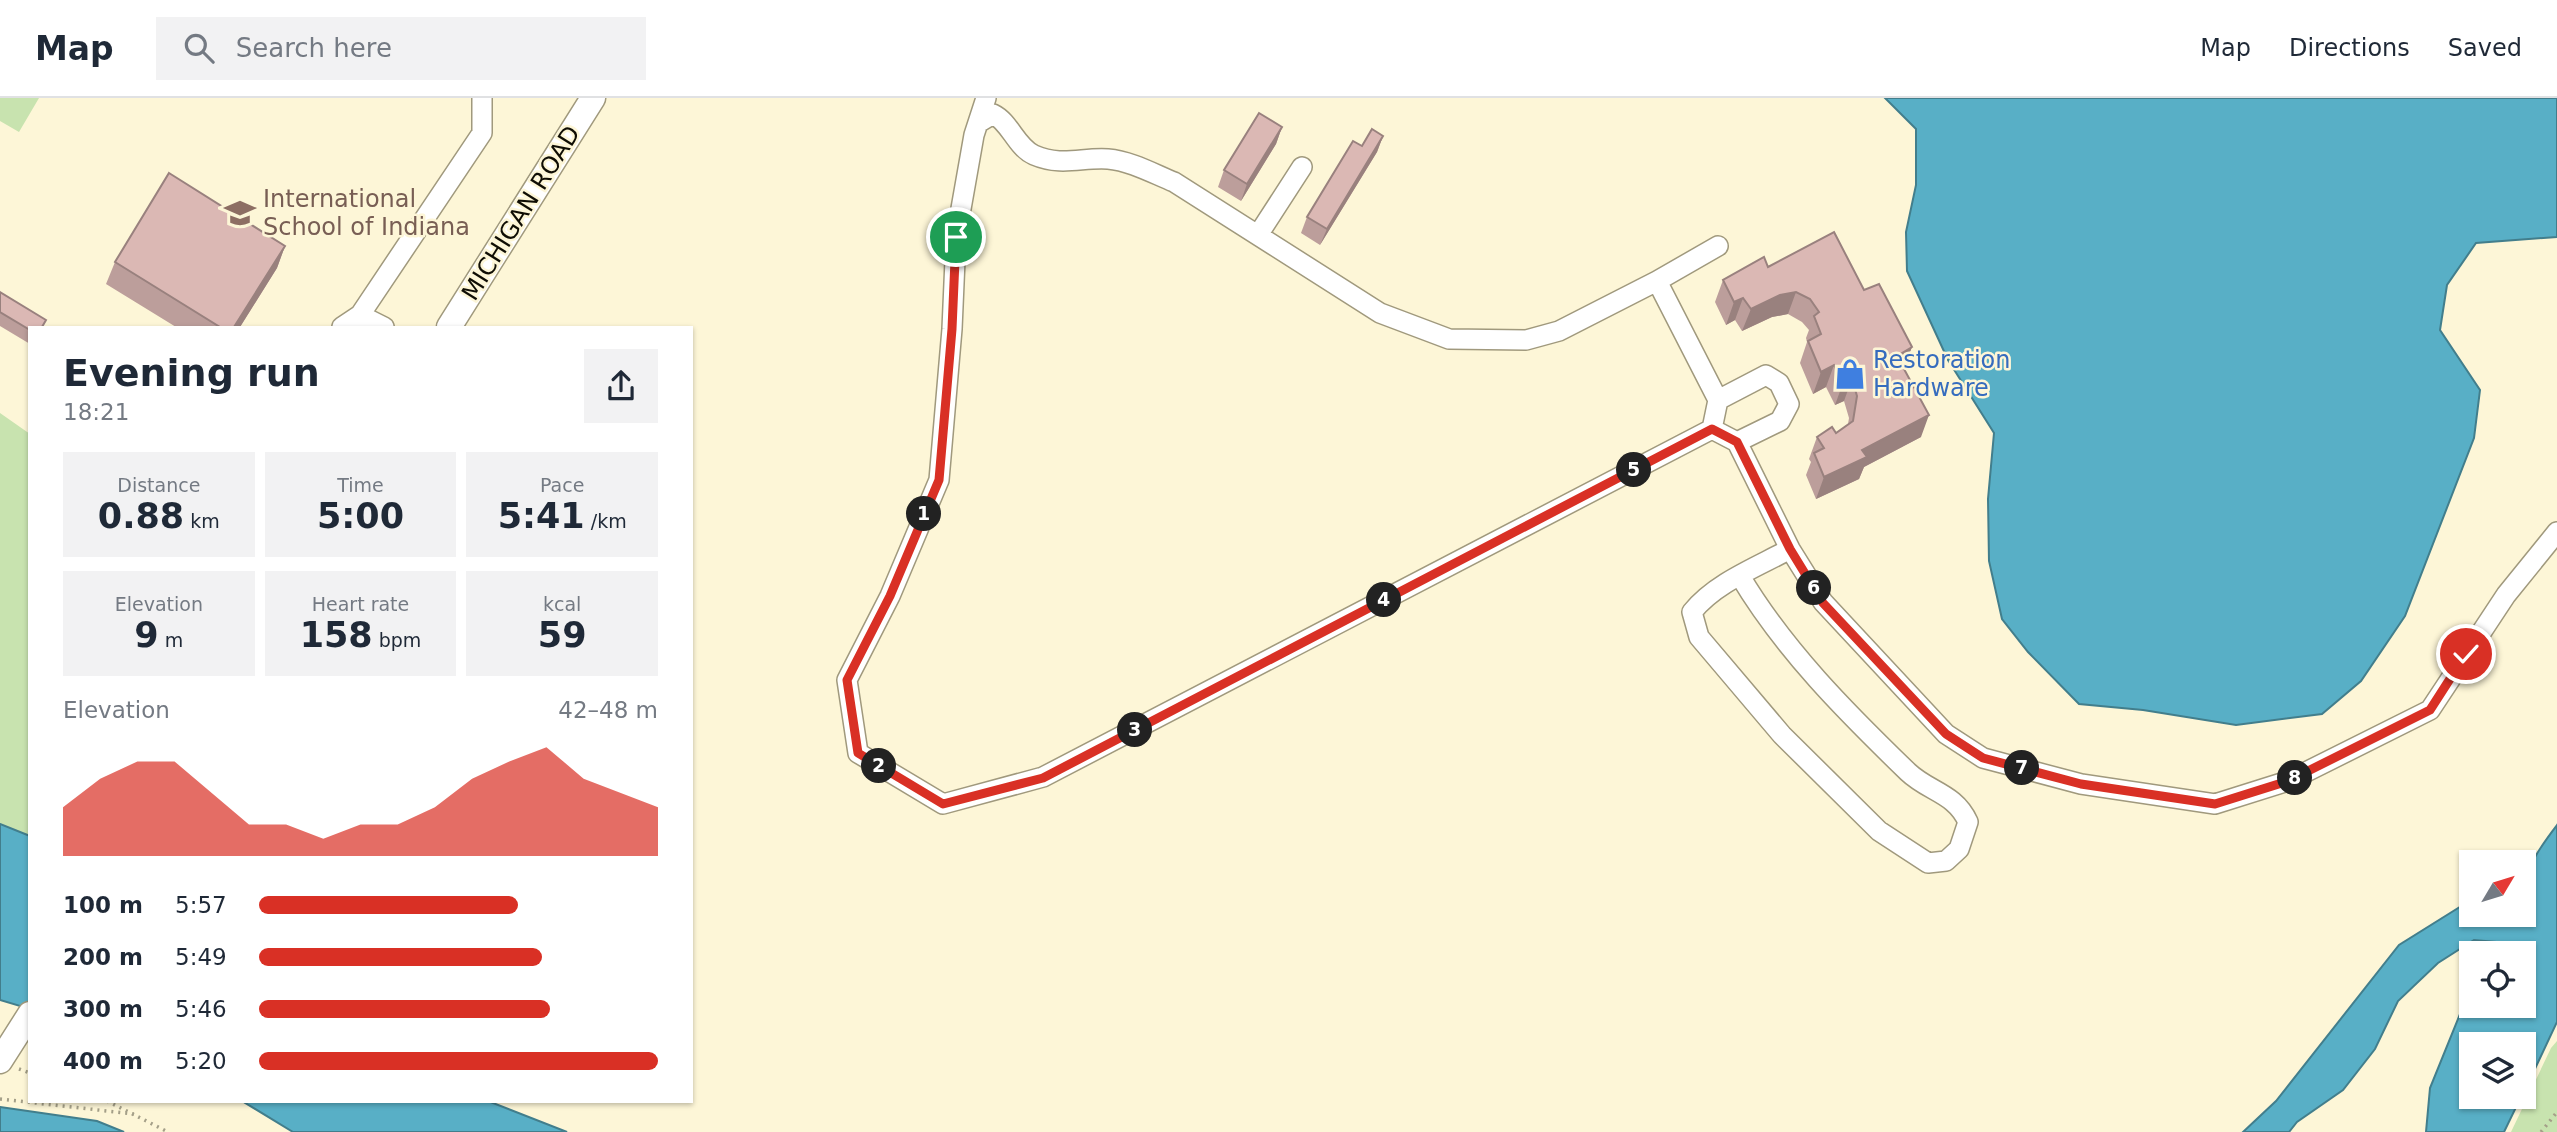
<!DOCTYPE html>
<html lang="en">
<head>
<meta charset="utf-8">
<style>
  :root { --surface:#fff; --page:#f2f2f3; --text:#1f2937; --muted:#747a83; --line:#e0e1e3; --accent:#d93025 }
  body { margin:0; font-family:"DejaVu Sans",sans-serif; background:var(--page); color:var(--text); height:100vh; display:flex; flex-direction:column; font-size:26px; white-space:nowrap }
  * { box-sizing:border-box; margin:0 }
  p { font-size:23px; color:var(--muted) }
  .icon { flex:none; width:38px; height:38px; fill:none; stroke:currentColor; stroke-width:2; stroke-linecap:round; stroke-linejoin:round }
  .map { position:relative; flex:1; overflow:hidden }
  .panel { position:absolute; left:28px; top:228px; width:665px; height:777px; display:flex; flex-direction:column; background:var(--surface); border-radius:0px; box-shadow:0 2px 5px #0004 }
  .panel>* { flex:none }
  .needle { width:46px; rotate:52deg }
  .buttons { position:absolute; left:2459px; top:752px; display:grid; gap:14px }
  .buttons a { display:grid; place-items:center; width:77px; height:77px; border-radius:0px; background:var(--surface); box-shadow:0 2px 5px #0004; font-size:35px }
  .pin { position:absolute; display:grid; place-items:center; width:60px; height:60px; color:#fff; margin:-30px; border:4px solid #fff; border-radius:50%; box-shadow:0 2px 7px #0007 }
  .km { position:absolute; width:35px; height:35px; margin:-18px; border-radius:50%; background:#222; color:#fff; font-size:19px; line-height:35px; text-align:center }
  .round { display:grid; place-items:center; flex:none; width:74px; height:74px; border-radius:0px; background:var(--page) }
  .headline { display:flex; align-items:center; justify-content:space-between; height:119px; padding:0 35px }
  h1 { font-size:38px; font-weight:600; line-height:52px }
  .stats { display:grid; grid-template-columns:repeat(3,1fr); gap:10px; height:119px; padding:7px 35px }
  .stats div { display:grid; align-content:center; border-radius:0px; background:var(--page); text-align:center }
  .stats b { font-size:35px; font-weight:600 }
  .stats small { font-size:19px; font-weight:400 }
  .stats p { font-size:19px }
  .chart { height:196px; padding:14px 35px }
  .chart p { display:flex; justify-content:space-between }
  .chart svg { width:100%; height:126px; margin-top:7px; fill:var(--accent); opacity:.7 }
  ul { padding:0 35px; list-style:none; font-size:23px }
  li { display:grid; grid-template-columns:112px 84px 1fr; align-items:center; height:52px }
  li i { height:18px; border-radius:9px; background:var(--accent) }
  header { display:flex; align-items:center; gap:42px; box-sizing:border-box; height:98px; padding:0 35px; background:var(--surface); border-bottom:2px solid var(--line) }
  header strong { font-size:33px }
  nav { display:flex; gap:38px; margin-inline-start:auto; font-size:24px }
  .search { width:490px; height:63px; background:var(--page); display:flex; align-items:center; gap:18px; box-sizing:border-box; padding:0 24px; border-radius:0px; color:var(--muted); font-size:26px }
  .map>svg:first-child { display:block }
  .green { fill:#c8e3af }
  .water { fill:#58afc6; stroke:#427e8c; stroke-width:2 }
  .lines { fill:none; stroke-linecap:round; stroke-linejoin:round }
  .minor-casing { stroke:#a0997d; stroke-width:22 }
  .major-casing { stroke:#a0997d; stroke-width:27 }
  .path { stroke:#a49f88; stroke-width:3.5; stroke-dasharray:2 5; stroke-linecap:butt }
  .minor { stroke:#fff; stroke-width:19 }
  .major { stroke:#fff; stroke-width:24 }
  .wall { fill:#bc9e9b }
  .shaded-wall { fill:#99817e }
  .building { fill:#dbb8b4; stroke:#99817e; stroke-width:2 }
  .route-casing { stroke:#fff; stroke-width:14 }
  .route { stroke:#d93025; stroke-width:9 }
  .labels { text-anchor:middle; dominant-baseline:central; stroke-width:5; stroke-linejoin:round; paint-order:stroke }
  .education-label { font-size:24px; fill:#785e54; stroke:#fdf6d7; text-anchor:start }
  .street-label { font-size:24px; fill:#0f0d04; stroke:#fdf6d7 }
  .shop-label { font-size:24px; fill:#366cbe; stroke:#fdf6d7; text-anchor:start }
</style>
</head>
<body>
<header>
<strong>Map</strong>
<div class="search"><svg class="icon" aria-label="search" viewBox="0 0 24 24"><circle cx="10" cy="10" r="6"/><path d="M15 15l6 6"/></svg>Search here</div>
<nav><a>Map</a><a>Directions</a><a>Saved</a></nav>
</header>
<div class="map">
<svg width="2557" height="1034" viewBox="0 0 2557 1034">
  <rect width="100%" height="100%" fill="#fdf6d7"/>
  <!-- green -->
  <path class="green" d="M0 0H39L19 34 0 23Z
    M0 315 30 336V738L0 726Z
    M2557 943V1034H2511L2551 950Z"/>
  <!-- water -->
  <path class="water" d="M1885 0H2557V139L2476 145 2447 187 2440 232 2480 292 2474 340 2405 518 2361 583 2322 616 2236 627 2143 612 2079 606 2028 554 2002 521 1989 463 1988 401 1994 335 1948 262 1907 173 1906 134 1916 87V31Z
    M0 726 30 738V911L0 902Z
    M2557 727V924L2524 994V947H2471V999H2521L2504 1034H2426L2430 990 2471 889V908H2524V856H2492L2498 844 2474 842 2438 865 2398 903 2375 951 2343 992 2297 1024 2289 1034H2243L2276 1003 2399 847 2471 802V817H2524C2524 773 2530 762 2557 727Z
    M242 1003H488L567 1034H293Z
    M0 1009 97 1023 124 1034H0Z"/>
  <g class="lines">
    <defs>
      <path id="minor" d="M986 0 974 37 956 139 952 231 939 382 890 498 847 582 858 655 943 706 1043 679 1712 331 1737 344 1790 451 1823 504 1946 636 1983 660 2081 686 2215 706 2288 683 2430 612 2506 497 2557 434
        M978 25 993 16C1010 24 1016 49 1034 57 1062 69 1082 59 1108 61 1131 63 1154 76 1174 84L1380 215 1449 241 1526 242 1559 233 1657 183 1718 302 1712 331
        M1258 137 1302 69
        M1657 183 1718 148
        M342 229 360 217
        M384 229 360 217 482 35V0
        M1718 302 1766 277 1779 285 1789 306 1780 323 1737 344
        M1740 478C1784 552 1846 614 1908 674 1929 694 1955 695 1968 724L1959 751 1946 763 1928 765 1879 733 1782 637 1699 539 1692 514C1715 485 1757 469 1790 451"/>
      <path id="major" d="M449 229 593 0
        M0 963 30 916"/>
    </defs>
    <!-- minor casing -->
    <use href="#minor" class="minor-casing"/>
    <!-- major casing -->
    <use href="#major" class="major-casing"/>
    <!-- path -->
    <path class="path" d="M19 971 30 975
      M0 1001 134 1016
      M107 1003 168 1034
      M2541 1034 2557 1014"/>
    <!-- minor -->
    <use href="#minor" class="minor"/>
    <!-- major -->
    <use href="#major" class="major"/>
  </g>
  <!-- wall -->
  <path class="wall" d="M1282 29 1276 46 1241 103 1218 89 1224 72Z
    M1383 38 1377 54 1320 147 1301 135 1307 119 1362 48Z
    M285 148 277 170 240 229H176L106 186 115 164Z
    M1768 169 1864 192 1912 249 1903 271 1921 339 1864 369 1859 381 1816 401 1806 377 1811 364 1809 361 1817 339 1836 335 1848 326 1849 320 1844 303 1835 307 1826 289 1813 296 1800 265 1807 244 1806 240 1809 232 1802 224 1788 216 1772 219 1742 233 1735 222 1726 227 1715 204 1723 182Z
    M0 194 30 229V246L0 228Z"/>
  <!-- shaded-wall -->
  <path class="shaded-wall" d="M1282 29 1276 46 1241 103 1247 86Z
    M1383 38 1377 54 1320 147 1327 131Z
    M285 148 277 170 240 229H234Z
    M1796 194 1788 216 1772 219 1742 233 1751 211 1780 197Z
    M1743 200 1735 222 1726 227 1734 204Z
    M1912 249 1903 271 1897 258Z
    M1834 267 1826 289 1813 296 1821 274Z
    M1852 281 1844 303 1835 307 1843 285Z
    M1929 317 1921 339 1864 369 1859 381 1816 401 1824 379 1862 352Z"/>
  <!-- building -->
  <path class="building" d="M1259 15 1282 29 1247 86 1224 72Z
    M1372 31 1383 38 1327 131 1307 119 1353 43 1362 48Z
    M169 75 285 148 234 229H220L115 164Z
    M1834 134 1864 192 1879 186 1912 249 1897 258 1929 317 1862 352 1867 359 1824 379 1814 355 1824 350 1817 339 1832 329 1836 335 1853 323 1857 298 1852 281 1843 285 1834 267 1821 274 1808 243 1821 236 1814 218 1819 214 1810 201 1796 194 1780 197 1751 211 1743 200 1734 204 1723 182 1764 159 1768 169Z
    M0 194 46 222 42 229H30V232L0 214Z"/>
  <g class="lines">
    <defs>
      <path id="route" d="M956 139 952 231 939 382 890 498 847 582 858 655 943 706 1043 680 1712 331 1737 344 1790 451 1823 505 1946 636 1983 660 2081 686 2215 706 2288 683 2430 612 2466 556"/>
    </defs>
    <!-- route casing -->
    <use href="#route" class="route-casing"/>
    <!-- route -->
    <use href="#route" class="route"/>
  </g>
  <!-- icons -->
  <defs>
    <symbol id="school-bare" viewBox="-9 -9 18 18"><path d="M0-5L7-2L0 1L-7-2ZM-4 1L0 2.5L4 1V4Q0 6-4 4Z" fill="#8d6e63" stroke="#fdf6d7" stroke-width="2.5" paint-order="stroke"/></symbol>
    <symbol id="shop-bare" viewBox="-9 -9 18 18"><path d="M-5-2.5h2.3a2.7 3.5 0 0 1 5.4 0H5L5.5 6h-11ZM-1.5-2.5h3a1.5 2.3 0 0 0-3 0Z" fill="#3f7fe0" stroke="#fdf6d7" stroke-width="2.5" paint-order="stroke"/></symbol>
  </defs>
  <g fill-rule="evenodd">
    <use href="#school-bare" x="218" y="93" width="44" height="44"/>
    <use href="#shop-bare" x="1828" y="254" width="44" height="44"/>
  </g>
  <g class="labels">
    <!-- education labels -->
    <g class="education-label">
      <text x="263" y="101">International<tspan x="263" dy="28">School of Indiana</tspan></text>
    </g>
    <!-- street labels -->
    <g class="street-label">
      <text transform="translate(521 115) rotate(-58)">MICHIGAN ROAD</text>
    </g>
    <!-- shop labels -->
    <g class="shop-label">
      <text x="1873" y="262">Restoration<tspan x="1873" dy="28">Hardware</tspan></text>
    </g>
  </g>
</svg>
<div class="buttons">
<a><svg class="needle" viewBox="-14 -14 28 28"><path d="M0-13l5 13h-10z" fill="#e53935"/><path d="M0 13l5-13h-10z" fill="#747a83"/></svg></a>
<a><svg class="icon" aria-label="locate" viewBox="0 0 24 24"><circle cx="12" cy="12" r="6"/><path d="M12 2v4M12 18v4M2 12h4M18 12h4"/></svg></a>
<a><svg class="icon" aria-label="layers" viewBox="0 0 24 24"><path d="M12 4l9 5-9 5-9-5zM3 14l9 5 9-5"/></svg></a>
</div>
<div class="pin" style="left:956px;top:139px;background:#1e9e55"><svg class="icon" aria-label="arrive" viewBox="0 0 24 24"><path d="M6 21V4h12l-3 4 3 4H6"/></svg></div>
<div class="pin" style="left:2466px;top:556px;background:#d93025"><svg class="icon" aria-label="check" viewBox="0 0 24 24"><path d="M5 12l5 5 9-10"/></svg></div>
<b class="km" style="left:924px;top:416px">1</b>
<b class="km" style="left:879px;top:668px">2</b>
<b class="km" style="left:1135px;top:632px">3</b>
<b class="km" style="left:1384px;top:502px">4</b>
<b class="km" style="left:1634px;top:372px">5</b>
<b class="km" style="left:1814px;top:490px">6</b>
<b class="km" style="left:2022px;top:670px">7</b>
<b class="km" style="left:2295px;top:680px">8</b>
<section class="panel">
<div class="headline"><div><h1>Evening run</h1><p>18:21</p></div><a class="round"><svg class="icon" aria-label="share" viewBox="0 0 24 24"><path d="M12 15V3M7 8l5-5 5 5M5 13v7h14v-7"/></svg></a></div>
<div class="stats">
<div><p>Distance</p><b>0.88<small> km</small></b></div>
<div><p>Time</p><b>5:00</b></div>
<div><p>Pace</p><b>5:41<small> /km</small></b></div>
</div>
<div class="stats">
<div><p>Elevation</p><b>9<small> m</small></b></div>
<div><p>Heart rate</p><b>158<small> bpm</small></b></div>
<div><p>kcal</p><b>59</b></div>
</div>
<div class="chart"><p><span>Elevation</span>42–48 m</p>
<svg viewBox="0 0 160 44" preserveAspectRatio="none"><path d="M0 44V27L10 17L20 11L30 11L40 22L50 33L60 33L70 38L80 33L90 33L100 27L110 17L120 11L130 6L140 17L150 22L160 27V44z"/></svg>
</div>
<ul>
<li><b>100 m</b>5:57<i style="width:65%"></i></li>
<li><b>200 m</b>5:49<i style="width:71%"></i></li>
<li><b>300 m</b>5:46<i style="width:73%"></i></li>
<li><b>400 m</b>5:20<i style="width:100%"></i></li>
</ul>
</section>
</div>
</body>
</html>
